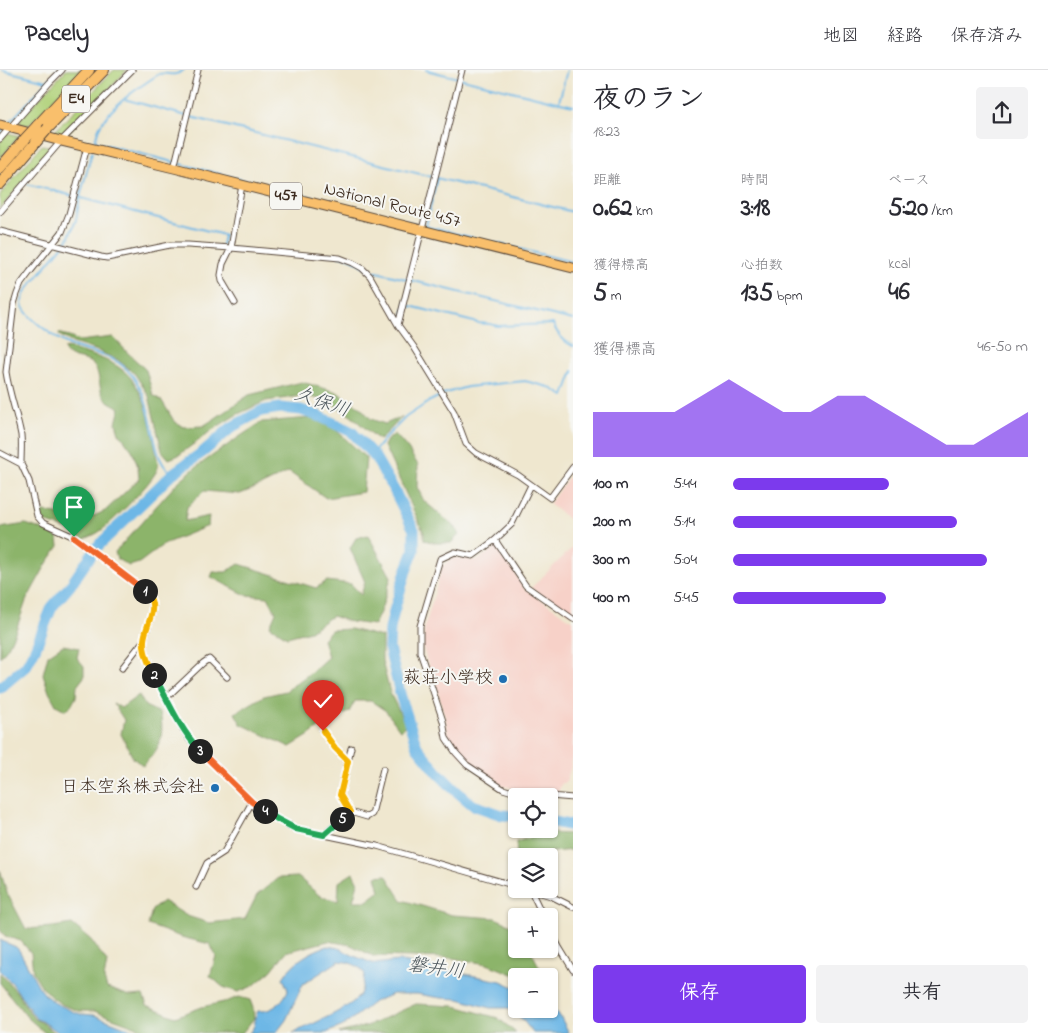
<!DOCTYPE html>
<html lang="ja">
<head>
<meta charset="utf-8">
<style>
  :root { --surface:#fff; --page:#f2f2f3; --text:#2b2b33; --muted:#7c7c81; --line:#e1e1e2; --accent:#7c3aed }
  body { margin:0; font-family:"Indie Flower","Klee One",sans-serif; background:var(--page); color:var(--text); height:100vh; display:flex; flex-direction:column; font-size:19px; white-space:nowrap }
  * { box-sizing:border-box; margin:0 }
  p { font-size:16px; color:var(--muted) }
  .icon { flex:none; width:28px; height:28px; fill:none; stroke:currentColor; stroke-width:2; stroke-linecap:round; stroke-linejoin:round }
  .map { position:relative; flex:1; overflow:hidden }
  .sheet { display:flex; flex-direction:column; background:var(--surface); width:475px }
  .sheet>* { flex:none }
  .tools { position:absolute; left:508px; top:718px; display:grid; gap:10px }
  .tools a { display:grid; place-items:center; width:50px; height:50px; border-radius:5px; background:var(--surface); box-shadow:0 1px 4px #0004; font-size:25px }
  .pin { position:absolute; display:grid; place-items:center; width:42px; height:42px; color:#fff; margin:-51px -21px; border-radius:50% 50% 50% 0; rotate:-45deg; box-shadow:0 0 5px #0007 }
  .pin .icon { rotate:45deg }
  .km { position:absolute; width:25px; height:25px; margin:-12px; border-radius:50%; background:#222; color:#fff; font-size:14px; line-height:25px; text-align:center }
  .round { display:grid; place-items:center; flex:none; width:52px; height:52px; border-radius:5px; background:var(--page) }
  .summary { display:flex; align-items:center; justify-content:space-between; height:85px; padding:0 20px }
  h1 { font-size:28px; font-weight:700; line-height:38px }
  .stats { display:grid; grid-template-columns:repeat(3,1fr); gap:8px; height:85px; padding:5px 20px }
  .stats div { display:grid; align-content:center }
  .stats b { font-size:25px; font-weight:700 }
  .stats small { font-size:14px; font-weight:400 }
  .stats p { font-size:14px }
  .chart { height:140px; padding:10px 20px }
  .chart p { display:flex; justify-content:space-between }
  .chart svg { width:100%; height:90px; margin-top:5px; fill:var(--accent); opacity:.7 }
  .action { display:flex; gap:10px; margin-top:auto; padding:10px 20px }
  .action a { flex:1; height:58px; border-radius:5px; background:var(--accent); color:#fff; font-size:20px; font-weight:700; line-height:58px; text-align:center }
  .action a+a { background:var(--page); color:var(--text) }
  ul { padding:0 20px; list-style:none; font-size:16px }
  li { display:grid; grid-template-columns:80px 60px 1fr; align-items:center; height:38px }
  li i { height:12px; border-radius:6px; background:var(--accent) }
  header { display:flex; align-items:center; gap:30px; box-sizing:border-box; height:70px; padding:0 25px; background:var(--surface); border-bottom:1px solid var(--line) }
  header strong { font-size:24px }
  nav { display:flex; gap:28px; margin-inline-start:auto; font-size:18px }
  main { display:flex; flex:1; min-height:0 }
  .map>svg:first-child { display:block }
  .built { fill:#f7d1c8 }
  .green { fill:#b1d27a; stroke:#767e4c }
  .forest { fill:#8cb46a; stroke:#646f44 }
  .water { fill:#6db7e6; stroke:#547082 }
  .lines { fill:none; stroke-linecap:round; stroke-linejoin:round }
  .stream { stroke:#6db7e6; stroke-width:2 }
  .river { stroke:#6db7e6; stroke-width:11 }
  .minor-casing { stroke:#564639; stroke-width:7 }
  .trunk-casing { stroke:#564639; stroke-width:11 }
  .motorway-casing { stroke:#564639; stroke-width:12 }
  .minor { stroke:#fff; stroke-width:5 }
  .trunk { stroke:#f9bf6c; stroke-width:9 }
  .motorway { stroke:#f9bf6c; stroke-width:10 }
  .motorway-bridge-casing { stroke:#564639; stroke-width:12; stroke-linecap:butt }
  .motorway-bridge { stroke:#f9bf6c; stroke-width:10 }
  .split-1-casing { stroke:#fff; stroke-width:10 }
  .split-2-casing { stroke:#fff; stroke-width:10 }
  .split-3-casing { stroke:#fff; stroke-width:10 }
  .split-4-casing { stroke:#fff; stroke-width:10 }
  .split-5-casing { stroke:#fff; stroke-width:10 }
  .split-6-casing { stroke:#fff; stroke-width:10 }
  .split-1 { stroke:#f0652b; stroke-width:6 }
  .split-2 { stroke:#f5b400; stroke-width:6 }
  .split-3 { stroke:#22a559; stroke-width:6 }
  .split-4 { stroke:#f0652b; stroke-width:6 }
  .split-5 { stroke:#22a559; stroke-width:6 }
  .split-6 { stroke:#f5b400; stroke-width:6 }
  .poi-dot { fill:#1f6fb2; stroke:#f6f6f2; stroke-width:2 }
  .labels { text-anchor:middle; dominant-baseline:central; stroke-width:4; stroke-linejoin:round; paint-order:stroke }
  .shield { fill:#f6f6f2; stroke:#73675e; stroke-width:1 }
  .shield-label { font-size:16px; font-weight:bold; fill:#3b2a1e }
  .street-label { font-size:18px; fill:#3b2a1e; stroke:#f6f6f2 }
  .poi-label { font-size:18px; fill:#3b2a1e; stroke:#f6f6f2; text-anchor:end }
  .water-label { font-size:19px; font-style:italic; fill:#4a545a; stroke:#f6f6f2 }
</style>
</head>
<body>
<header>
<strong>Pacely</strong>
<nav><a>地図</a><a>経路</a><a>保存済み</a></nav>
</header>
<main>
<div class="map">
<svg width="573" height="963" viewBox="0 0 573 963">
  <rect width="100%" height="100%" fill="#f6f6f2"/>
  <filter id="ink" filterUnits="userSpaceOnUse"><feTurbulence type="fractalNoise" baseFrequency=".02" numOctaves="2"/><feDisplacementMap in="SourceGraphic" scale="10" xChannelSelector="R" yChannelSelector="G"/><feConvolveMatrix kernelMatrix="1 2 1 2 8 2 1 2 1" color-interpolation-filters="sRGB"/></filter>
  <filter id="wash" filterUnits="userSpaceOnUse"><feTurbulence type="fractalNoise" baseFrequency=".0096" numOctaves="4" result="noise"/><feDisplacementMap in="SourceGraphic" scale="20" xChannelSelector="R" yChannelSelector="G"/><feGaussianBlur stdDeviation="1.12" result="paint"/><feColorMatrix in="noise" values="0 0 0 0 0 0 0 0 0 0 0 0 0 0 0 0 0 1.4 0 .05"/><feComposite in="paint" operator="in"/></filter>
  <g filter="url(#wash)">
    <rect width="100%" height="100%" fill="#efe7cf"/>
    <!-- built -->
    <path class="built" d="M573 401V452L549 434Z
      M573 477V545L531 518Z
      M495 478 500 479 525 519 573 551V688L567 711 561 714 558 724 523 721 497 714 471 695 458 683 448 666 446 651 437 619 429 599 423 578 425 554 428 546 442 497 450 489 456 487 473 490H478Z"/>
    <!-- green -->
    <path class="green" d="M66 0H81L29 55 20 54V49Z
      M114 0H127L69 62 61 66 51 65Z
      M8 63 19 66 0 88V72Z
      M42 75 51 77 49 81 0 139V125Z"/>
    <!-- forest -->
    <path class="forest" d="M59 263 79 271 113 267 128 283 146 300 153 325 162 331 174 351 183 357 203 356 214 349 249 325 302 312 337 322 344 327 359 336 371 349 385 354 402 347 382 368 379 370 351 346 327 330 302 326 266 331 236 345 212 360 179 385 169 389 162 381 149 326 135 304 118 290 98 281 73 273 59 265Z
      M69 278C89 285 109 288 125 302 145 319 152 357 156 382 156 387 159 393 158 397 157 408 113 451 103 459 97 464 89 467 83 470 78 467 74 463 69 460 58 455 40 455 38 441L87 449 105 441 139 409 138 397 132 380 119 363 116 353 120 338C115 335 107 332 104 327 97 316 102 302 91 293 83 287 69 291 64 279Z
      M311 348 335 359 366 388 363 422 326 428 289 402 260 416 240 424 204 421 187 437 185 451 209 446 208 456 164 474 139 493 129 496 117 489 115 482 179 411 195 398 239 367 262 352Z
      M395 364 408 379 418 395 417 417 424 431 456 458 459 465 451 473H436L424 470V463L384 376 387 370Z
      M26 454 46 461 58 468 59 476 47 493 26 531 16 560 8 577 0 587V458Z
      M368 465 391 507 381 540 374 555 351 552 332 546 310 561 287 567 270 556 276 542 268 527 246 525 211 507 213 502H226L239 494 316 518 327 511 351 514 361 525 365 512 350 478 356 468Z
      M350 559 382 567V591L390 623 406 655 400 660 386 641 371 631H355L349 642 329 650 308 666 290 677 241 654 235 643 264 626 286 621 310 603 328 587 323 569 331 560Z
      M63 575 79 578 77 588 84 596V607L77 616 76 627 71 636 65 640 56 635 49 622 43 604 48 585Z
      M139 625 145 636 160 643C163 656 163 672 154 683 151 688 146 691 143 696L133 688 121 664 124 650 113 633 121 638Z
      M546 763 573 764V780L541 783 531 786H517L516 772Z
      M0 800 7 823 26 859 53 857 72 854 91 870 107 892 104 909 107 918 130 926 143 925 147 935 175 947 202 937 228 931 239 927 250 930 253 938 254 948 242 963H143L140 958 94 941H79L63 935 51 927 42 917 33 902 31 883 21 871 5 866 0 860Z
      M353 803 358 813 353 831H367L380 821 376 806 386 805 402 830 452 845 495 848 516 857V879H530L544 906H518L487 894 452 888 373 886 351 875 328 871 286 882 271 901 253 916 238 922 223 917 210 906 216 886 210 874 181 867 148 855 152 840 163 831 187 846 209 853 245 849 257 825 278 808 298 807 320 826 338 831 339 812Z
      M0 903 16 921 34 949 43 953 55 963H45L27 947 0 913Z
      M416 934 455 936 498 948 516 963H339L370 955Z"/>
    <!-- water -->
    <path class="water" d="M0 870 16 877 19 880 39 917 46 926 55 933 72 941 80 944 94 945 141 963H59L42 951 36 949 12 913 0 901Z
      M327 876 339 878 354 886 375 894 398 891 501 911 516 918V939H549V935L560 946 569 963H533L522 949 508 938H490L459 929 441 928 417 924H393L374 932 343 956 326 963H293C307 956 355 937 360 924 363 918 363 910 365 904L361 899 355 895 347 892 339 891 303 914 286 950 276 963H249C258 954 253 950 258 941 272 942 283 932 288 920L283 908C292 892 311 881 327 876Z"/>
    <g class="lines">
      <!-- stream -->
      <path class="stream" d="M2 0 47 11
        M426 0 573 36
        M124 29 183 45 573 142
        M559 32 567 0
        M9 53 58 0
        M0 64 4 59
        M95 72 420 155 573 192
        M94 75C96 69 97 61 100 56 112 35 139 17 159 4 170 2 173 8 184 0
        M92 82 80 127 76 150 68 169 25 222C24 225 22 230 22 233 23 246 58 270 70 275 86 282 104 283 119 293 145 311 149 343 155 371 157 378 158 386 162 392 164 397 169 400 172 404
        M27 114 224 165 222 175
        M426 156 437 108
        M321 184C341 184 353 187 369 200L573 250
        M406 235 478 253 490 254 498 256 553 254C558 265 563 271 573 276
        M402 250 410 218
        M372 384 386 367 406 347 430 331 446 323 467 317 525 311 549 317 564 326 573 301"/>
      <!-- river -->
      <path class="river" d="M0 618 26 596 35 579 52 537 70 516 96 478 172 404 203 382 232 357 261 341 280 338 301 340 321 347 352 362 375 387 394 420 414 460V481L406 501 394 541 390 559 389 578 401 627 417 677 439 704 455 720 473 735 502 745 516 746
        M549 751 573 756"/>
    </g>
  </g>
  <g filter="url(#ink)">
    <g class="lines">
      <defs>
        <path id="minor" d="M0 69 50 12 62 0
          M174 98 198 0
          M0 142 61 71 132 0
          M0 161 101 187 107 188 170 175H188L231 178 340 188 353 193 362 198 370 206 398 255 414 277 454 342 466 374 476 383 518 405 550 428 573 397
          M235 233 222 211 221 205 223 194 231 178 242 115
          M398 255 462 0
          M0 383 21 394 29 411 37 446 43 453 74 467 145 521 149 525 152 535V543L144 570 145 582 151 597 174 644 189 669 252 732 277 749 296 759 377 776 516 816
          M21 394C21 384 22 374 21 365 17 344 9 323 6 302L14 234 17 224 21 214 30 202 62 162 69 144 87 77
          M531 415 512 454 495 470 473 486 455 482 440 489 420 556V582L443 651 446 668 456 683 467 695 503 719 516 723 573 728
          M495 470 526 516 573 549
          M122 598 144 570
          M166 628 203 593 209 589 227 607
          M323 661 335 678 348 691
          M350 742 340 725 351 678
          M324 765 336 754 350 742 367 747 372 744 383 699
          M196 817 207 793 224 782 252 732
          M527 819 551 826 573 837
          M532 820V823L543 846
          M549 857 559 877 573 900"/>
        <path id="trunk" d="M0 55 61 71 174 98 573 198"/>
        <path id="motorway" d="M37 56 89 0
          M48 58 104 0
          M0 98 25 69
          M0 114 36 72"/>
      </defs>
      <!-- minor casing -->
      <use href="#minor" class="minor-casing"/>
      <!-- trunk casing -->
      <use href="#trunk" class="trunk-casing"/>
      <!-- motorway casing -->
      <use href="#motorway" class="motorway-casing"/>
      <!-- minor -->
      <use href="#minor" class="minor"/>
      <!-- trunk -->
      <use href="#trunk" class="trunk"/>
      <!-- motorway -->
      <use href="#motorway" class="motorway"/>
      <defs>
        <path id="motorway-bridge" d="M25 69 37 56
          M36 72 48 58"/>
      </defs>
      <!-- motorway-bridge casing -->
      <use href="#motorway-bridge" class="motorway-bridge-casing"/>
      <!-- motorway-bridge -->
      <use href="#motorway-bridge" class="motorway-bridge"/>
    </g>
  </g>
  <g class="lines" filter="url(#ink)">
    <defs>
      <path id="split-1" d="M74 467 145 521"/>
      <path id="split-2" d="M145 521C161 537 146 552 144 570 143 582 149 594 154 605"/>
      <path id="split-3" d="M154 605C168 631 180 659 200 681"/>
      <path id="split-4" d="M200 681 252 732 265 741"/>
      <path id="split-5" d="M265 741 277 749 296 759 324 765 342 749"/>
      <path id="split-6" d="M323 661 335 678 348 691 340 725 350 742 342 749"/>
    </defs>
    <!-- split-1 casing -->
    <use href="#split-1" class="split-1-casing"/>
    <!-- split-2 casing -->
    <use href="#split-2" class="split-2-casing"/>
    <!-- split-3 casing -->
    <use href="#split-3" class="split-3-casing"/>
    <!-- split-4 casing -->
    <use href="#split-4" class="split-4-casing"/>
    <!-- split-5 casing -->
    <use href="#split-5" class="split-5-casing"/>
    <!-- split-6 casing -->
    <use href="#split-6" class="split-6-casing"/>
    <!-- split-1 -->
    <use href="#split-1" class="split-1"/>
    <!-- split-2 -->
    <use href="#split-2" class="split-2"/>
    <!-- split-3 -->
    <use href="#split-3" class="split-3"/>
    <!-- split-4 -->
    <use href="#split-4" class="split-4"/>
    <!-- split-5 -->
    <use href="#split-5" class="split-5"/>
    <!-- split-6 -->
    <use href="#split-6" class="split-6"/>
  </g>
  <!-- markers -->
  <g class="poi-dot">
    <circle cx="503" cy="609" r="5"/>
    <circle cx="215" cy="718" r="5"/>
  </g>
  <g class="labels">
    <!-- shield labels -->
    <g class="shield">
      <rect x="62" y="15.5" width="28" height="27" rx="4"/>
      <rect x="270" y="112.5" width="32" height="27" rx="4"/>
    </g>
    <g class="shield-label">
      <text x="76" y="29">E4</text>
      <text x="286" y="126">457</text>
    </g>
    <!-- street labels -->
    <g class="street-label">
      <text transform="translate(392 136) rotate(14)">National Route 457</text>
    </g>
    <!-- poi labels -->
    <g class="poi-label">
      <text x="493" y="609">萩荘小学校</text>
      <text x="205" y="718">日本空糸株式会社</text>
    </g>
    <!-- water labels -->
    <g class="water-label">
      <text transform="translate(322 333) rotate(19)">久保川</text>
      <text transform="translate(436 899) rotate(8)">磐井川</text>
    </g>
  </g>
</svg>
<div class="tools">
<a><svg class="icon" aria-label="locate" viewBox="0 0 24 24"><circle cx="12" cy="12" r="6"/><path d="M12 2v4M12 18v4M2 12h4M18 12h4"/></svg></a>
<a><svg class="icon" aria-label="layers" viewBox="0 0 24 24"><path d="M12 4l9 5-9 5-9-5zM3 14l9 5 9-5"/></svg></a>
<a>+</a>
<a>−</a>
</div>
<div class="pin" style="left:74px;top:467px;background:#1e9e55"><svg class="icon" aria-label="arrive" viewBox="0 0 24 24"><path d="M6 21V4h12l-3 4 3 4H6"/></svg></div>
<div class="pin" style="left:323px;top:661px;background:#d93025"><svg class="icon" aria-label="check" viewBox="0 0 24 24"><path d="M5 12l5 5 9-10"/></svg></div>
<b class="km" style="left:145px;top:521px">1</b>
<b class="km" style="left:154px;top:605px">2</b>
<b class="km" style="left:200px;top:681px">3</b>
<b class="km" style="left:265px;top:741px">4</b>
<b class="km" style="left:342px;top:749px">5</b>
</div>
<section class="sheet">
<div class="summary"><div><h1>夜のラン</h1><p>18:23</p></div><a class="round"><svg class="icon" aria-label="share" viewBox="0 0 24 24"><path d="M12 15V3M7 8l5-5 5 5M5 13v7h14v-7"/></svg></a></div>
<div class="stats">
<div><p>距離</p><b>0.62<small> km</small></b></div>
<div><p>時間</p><b>3:18</b></div>
<div><p>ペース</p><b>5:20<small> /km</small></b></div>
</div>
<div class="stats">
<div><p>獲得標高</p><b>5<small> m</small></b></div>
<div><p>心拍数</p><b>135<small> bpm</small></b></div>
<div><p>kcal</p><b>46</b></div>
</div>
<div class="chart"><p><span>獲得標高</span>46–50 m</p>
<svg viewBox="0 0 160 44" preserveAspectRatio="none"><path d="M0 44V22L10 22L20 22L30 22L40 14L50 6L60 14L70 22L80 22L90 14L100 14L110 22L120 30L130 38L140 38L150 30L160 22V44z"/></svg>
</div>
<ul>
<li><b>100 m</b>5:44<i style="width:53%"></i></li>
<li><b>200 m</b>5:14<i style="width:76%"></i></li>
<li><b>300 m</b>5:04<i style="width:86%"></i></li>
<li><b>400 m</b>5:45<i style="width:52%"></i></li>
</ul>
<div class="action"><a>保存</a><a>共有</a></div>
</section>
</main>
</body>
</html>
